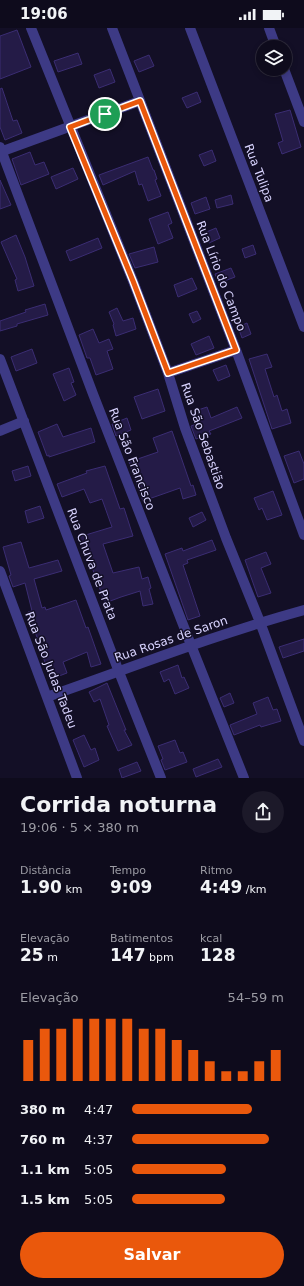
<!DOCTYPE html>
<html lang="pt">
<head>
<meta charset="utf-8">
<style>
  :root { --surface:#0e0b1c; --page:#1c1929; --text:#f1f3f6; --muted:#9b9ba3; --line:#2e2b3b; --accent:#ea580c }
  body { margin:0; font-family:"DejaVu Sans",sans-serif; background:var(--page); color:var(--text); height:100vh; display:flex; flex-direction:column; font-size:15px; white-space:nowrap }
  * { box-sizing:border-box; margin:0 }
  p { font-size:13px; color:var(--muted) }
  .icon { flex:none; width:22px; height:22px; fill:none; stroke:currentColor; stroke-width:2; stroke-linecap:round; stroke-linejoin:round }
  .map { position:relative; height:750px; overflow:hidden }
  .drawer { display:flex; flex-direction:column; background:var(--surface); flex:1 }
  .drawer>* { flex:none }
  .fabs { position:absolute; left:256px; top:12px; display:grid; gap:8px }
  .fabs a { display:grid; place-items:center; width:36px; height:36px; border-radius:50%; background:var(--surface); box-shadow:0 2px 6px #0003,0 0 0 1px var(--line); font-size:20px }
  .pin { position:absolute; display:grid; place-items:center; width:34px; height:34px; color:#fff; margin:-17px; border:2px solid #fff; border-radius:50%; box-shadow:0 1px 4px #0007 }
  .round { display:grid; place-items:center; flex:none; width:42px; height:42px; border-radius:21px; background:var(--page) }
  .overview { display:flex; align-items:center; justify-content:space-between; height:68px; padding:0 20px }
  h1 { font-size:22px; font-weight:700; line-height:30px }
  .figures { display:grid; grid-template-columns:repeat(3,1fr); gap:6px; height:68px; padding:4px 20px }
  .figures div { display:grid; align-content:center }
  .figures b { font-size:17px; font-weight:700 }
  .figures small { font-size:11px; font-weight:400 }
  .figures p { font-size:11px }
  .chart { height:112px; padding:8px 20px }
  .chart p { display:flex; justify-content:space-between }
  .chart svg { width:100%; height:72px; margin-top:4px; stroke:var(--accent); stroke-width:6 }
  .button { display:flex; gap:8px; margin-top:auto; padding:8px 20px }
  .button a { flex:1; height:46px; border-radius:24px; background:var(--accent); color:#fff; font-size:16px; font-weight:700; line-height:46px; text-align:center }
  ul { padding:0 20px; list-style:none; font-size:13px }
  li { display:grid; grid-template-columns:64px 48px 1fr; align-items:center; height:30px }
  li i { height:10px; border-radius:5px; background:var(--accent) }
  .status { display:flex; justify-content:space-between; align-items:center; height:28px; padding:0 20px; background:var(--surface); direction:ltr }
  .status svg { height:11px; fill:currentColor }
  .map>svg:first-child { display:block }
  .building { fill:#241b47; stroke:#3b2d73 }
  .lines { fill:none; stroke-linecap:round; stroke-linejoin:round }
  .minor { stroke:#3d3a85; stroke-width:10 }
  .route-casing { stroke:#fff; stroke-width:8 }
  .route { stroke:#ea580c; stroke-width:5 }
  .labels { text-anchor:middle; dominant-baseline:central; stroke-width:3; stroke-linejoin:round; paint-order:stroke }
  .street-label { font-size:12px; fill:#d9d4ff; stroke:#130f26 }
</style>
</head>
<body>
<div class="status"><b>19:06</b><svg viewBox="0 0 49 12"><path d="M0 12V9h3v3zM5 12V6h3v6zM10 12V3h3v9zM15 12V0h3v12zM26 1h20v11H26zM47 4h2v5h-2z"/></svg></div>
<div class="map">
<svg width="304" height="750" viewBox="0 0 304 750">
  <rect width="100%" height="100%" fill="#130f26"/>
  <!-- building -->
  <path class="building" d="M17 2 31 39 0 51V8Z
    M78 25 82 36 58 44 54 33Z
    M149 27 154 38 139 44 134 33Z
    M110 41 115 54 99 60 94 47Z
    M2 60 13 93 17 92 22 105 5 112 0 99V61Z
    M197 64 201 74 187 80 182 70Z
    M290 82 301 119 282 126 278 115 283 113 275 86Z
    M212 122 216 133 204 138 199 127Z
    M30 124 35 137 44 134 49 146 21 157 12 131Z
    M148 129 153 142H154L157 151 155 152 161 168 148 173 142 156 139 157 135 143 103 157 99 147Z
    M73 140 78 151 56 161 51 149Z
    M0 152 11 177 0 181Z
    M231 167 233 176 217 180 215 172Z
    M206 169 210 181 195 186 191 175Z
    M168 184 172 195 168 197 173 210 158 216 149 191Z
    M216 200 220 210 209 215 204 205Z
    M16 207 25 229 34 258 18 263 15 252 17 251 1 214Z
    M98 210 102 220 70 233 66 223Z
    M253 217 256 226 245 230 242 221Z
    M154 219 158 234 135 240 129 226Z
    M231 240 235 249 219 255 215 246Z
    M192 250 197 261 178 269 174 257Z
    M45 276 48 287 17 296V298L0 303V293L26 284 25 282Z
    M117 280 123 293 133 290 136 301 116 308 113 297 114 296 109 284Z
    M197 283 201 291 193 295 189 286Z
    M247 295 251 306 242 310 238 299Z
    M93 301 99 315 109 311 113 321 107 323 113 341 96 347 90 330H87L79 307Z
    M209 308 214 320 196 327 191 316Z
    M32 321 37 335 16 343 11 329Z
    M267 326 272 339 265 341 274 369 277 367 282 383 287 381 291 395 272 401 249 331Z
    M226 337 230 348 218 353 213 342Z
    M69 340 74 354 71 355 76 367 64 373 53 346Z
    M158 361 165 383 142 391 134 369Z
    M207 379 211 390 237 379 242 390 209 403 211 406 196 411 191 398 199 395 195 383Z
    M127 390 131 402 116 408 112 396Z
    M57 396 63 409 91 400 95 414 49 429V427L47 428 38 404Z
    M172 403 191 458 193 457 196 467 183 471 180 460 143 473 129 434 158 424 153 410Z
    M299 423 304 436V451L294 455 284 428Z
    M28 438 31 448 15 453 12 443Z
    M105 438 120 481 124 480 133 508 103 516 113 545 139 539 142 551 148 549 151 560 149 561 153 576 143 578 140 563 121 569 105 575 85 520 83 521 79 509 112 499 102 471 90 475 84 461 62 469 57 456 87 445 86 443Z
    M273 463 282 487 267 492 262 480 259 482 254 470Z
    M40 478 44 490 28 495 25 483Z
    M202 484 206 492 193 499 189 490Z
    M212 512 216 522 187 532 188 535 183 537 200 588 188 592 165 526 182 520 183 523Z
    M21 514 29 540 58 532 62 543 34 551 42 580 45 579 46 582 76 572 86 600 88 599 101 636 91 639 87 624 63 634 67 645 51 651 42 626H43L28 584 32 583 25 555 13 559 9 548 11 547 3 519Z
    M266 524 271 536 261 540 271 565 258 569 245 532Z
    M304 611V623L283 630 279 619Z
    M178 637 182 650 184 649 189 660 175 666 169 651 164 654 160 644Z
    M107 655 126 702H124L132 717 118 723 107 698 109 697 100 671 94 674 89 664Z
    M230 665 234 675 224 679 220 670Z
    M268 669 273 682 277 681 281 693 261 699 260 697 234 707 230 697 257 686 253 675Z
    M84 707 91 722 95 720 99 732 84 739 73 712Z
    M175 712 180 725 183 724 187 734 165 742 161 732 163 731 158 718Z
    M218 731 222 739 196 749 193 741Z
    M137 734 141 743 122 750 119 741Z"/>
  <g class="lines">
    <!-- minor -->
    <path class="minor" d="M31 0 133 253 168 345 185 400 226 510 260 594 304 713
      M112 0 236 322 304 507
      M190 0 304 299
      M269 0 276 19
      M284 41 304 94
      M0 119 93 366 191 617 244 750
      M0 124 140 73
      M0 331 119 644 161 750
      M168 345 236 322
      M0 403 24 393
      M0 543 77 750
      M47 669C133 639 217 606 304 582"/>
  </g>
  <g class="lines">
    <defs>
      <path id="route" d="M140 73 236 322 168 345 133 253 70 99Z"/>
    </defs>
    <!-- route casing -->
    <use href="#route" class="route-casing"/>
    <!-- route -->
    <use href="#route" class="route"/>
  </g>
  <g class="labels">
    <!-- street labels -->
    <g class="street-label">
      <text transform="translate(259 145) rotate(69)">Rua Tulipa</text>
      <text transform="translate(221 248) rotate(69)">Rua Lírio do Campo</text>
      <text transform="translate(203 408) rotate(71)">Rua São Sebastião</text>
      <text transform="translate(132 431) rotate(69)">Rua São Francisco</text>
      <text transform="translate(92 536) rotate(69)">Rua Chuva de Prata</text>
      <text transform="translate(171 611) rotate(-19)">Rua Rosas de Saron</text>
      <text transform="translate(51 642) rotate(69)">Rua São Judas Tadeu</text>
    </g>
  </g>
</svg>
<div class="fabs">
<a><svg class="icon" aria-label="layers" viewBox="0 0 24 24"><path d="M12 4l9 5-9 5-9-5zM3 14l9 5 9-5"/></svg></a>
</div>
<div class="pin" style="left:105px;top:86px;background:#1e9e55"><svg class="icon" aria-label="arrive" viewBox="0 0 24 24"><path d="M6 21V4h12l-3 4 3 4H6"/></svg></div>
</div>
<section class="drawer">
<div class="overview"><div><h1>Corrida noturna</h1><p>19:06 · 5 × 380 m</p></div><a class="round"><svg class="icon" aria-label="share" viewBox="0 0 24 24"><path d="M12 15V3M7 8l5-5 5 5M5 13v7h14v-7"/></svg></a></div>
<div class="figures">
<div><p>Distância</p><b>1.90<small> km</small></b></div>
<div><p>Tempo</p><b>9:09</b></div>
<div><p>Ritmo</p><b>4:49<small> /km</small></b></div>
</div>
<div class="figures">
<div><p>Elevação</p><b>25<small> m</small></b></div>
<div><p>Batimentos</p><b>147<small> bpm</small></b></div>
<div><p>kcal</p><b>128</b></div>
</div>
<div class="chart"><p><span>Elevação</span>54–59 m</p>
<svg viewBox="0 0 160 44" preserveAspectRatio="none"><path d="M5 44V19M15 44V12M25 44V12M35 44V6M45 44V6M55 44V6M65 44V6M75 44V12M85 44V12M95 44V19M105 44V25M115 44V32M125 44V38M135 44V38M145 44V32M155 44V25"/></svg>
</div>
<ul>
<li><b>380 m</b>4:47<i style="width:79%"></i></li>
<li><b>760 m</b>4:37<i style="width:90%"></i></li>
<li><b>1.1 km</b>5:05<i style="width:62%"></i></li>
<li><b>1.5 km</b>5:05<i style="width:61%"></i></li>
</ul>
<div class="button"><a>Salvar</a></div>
</section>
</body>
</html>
